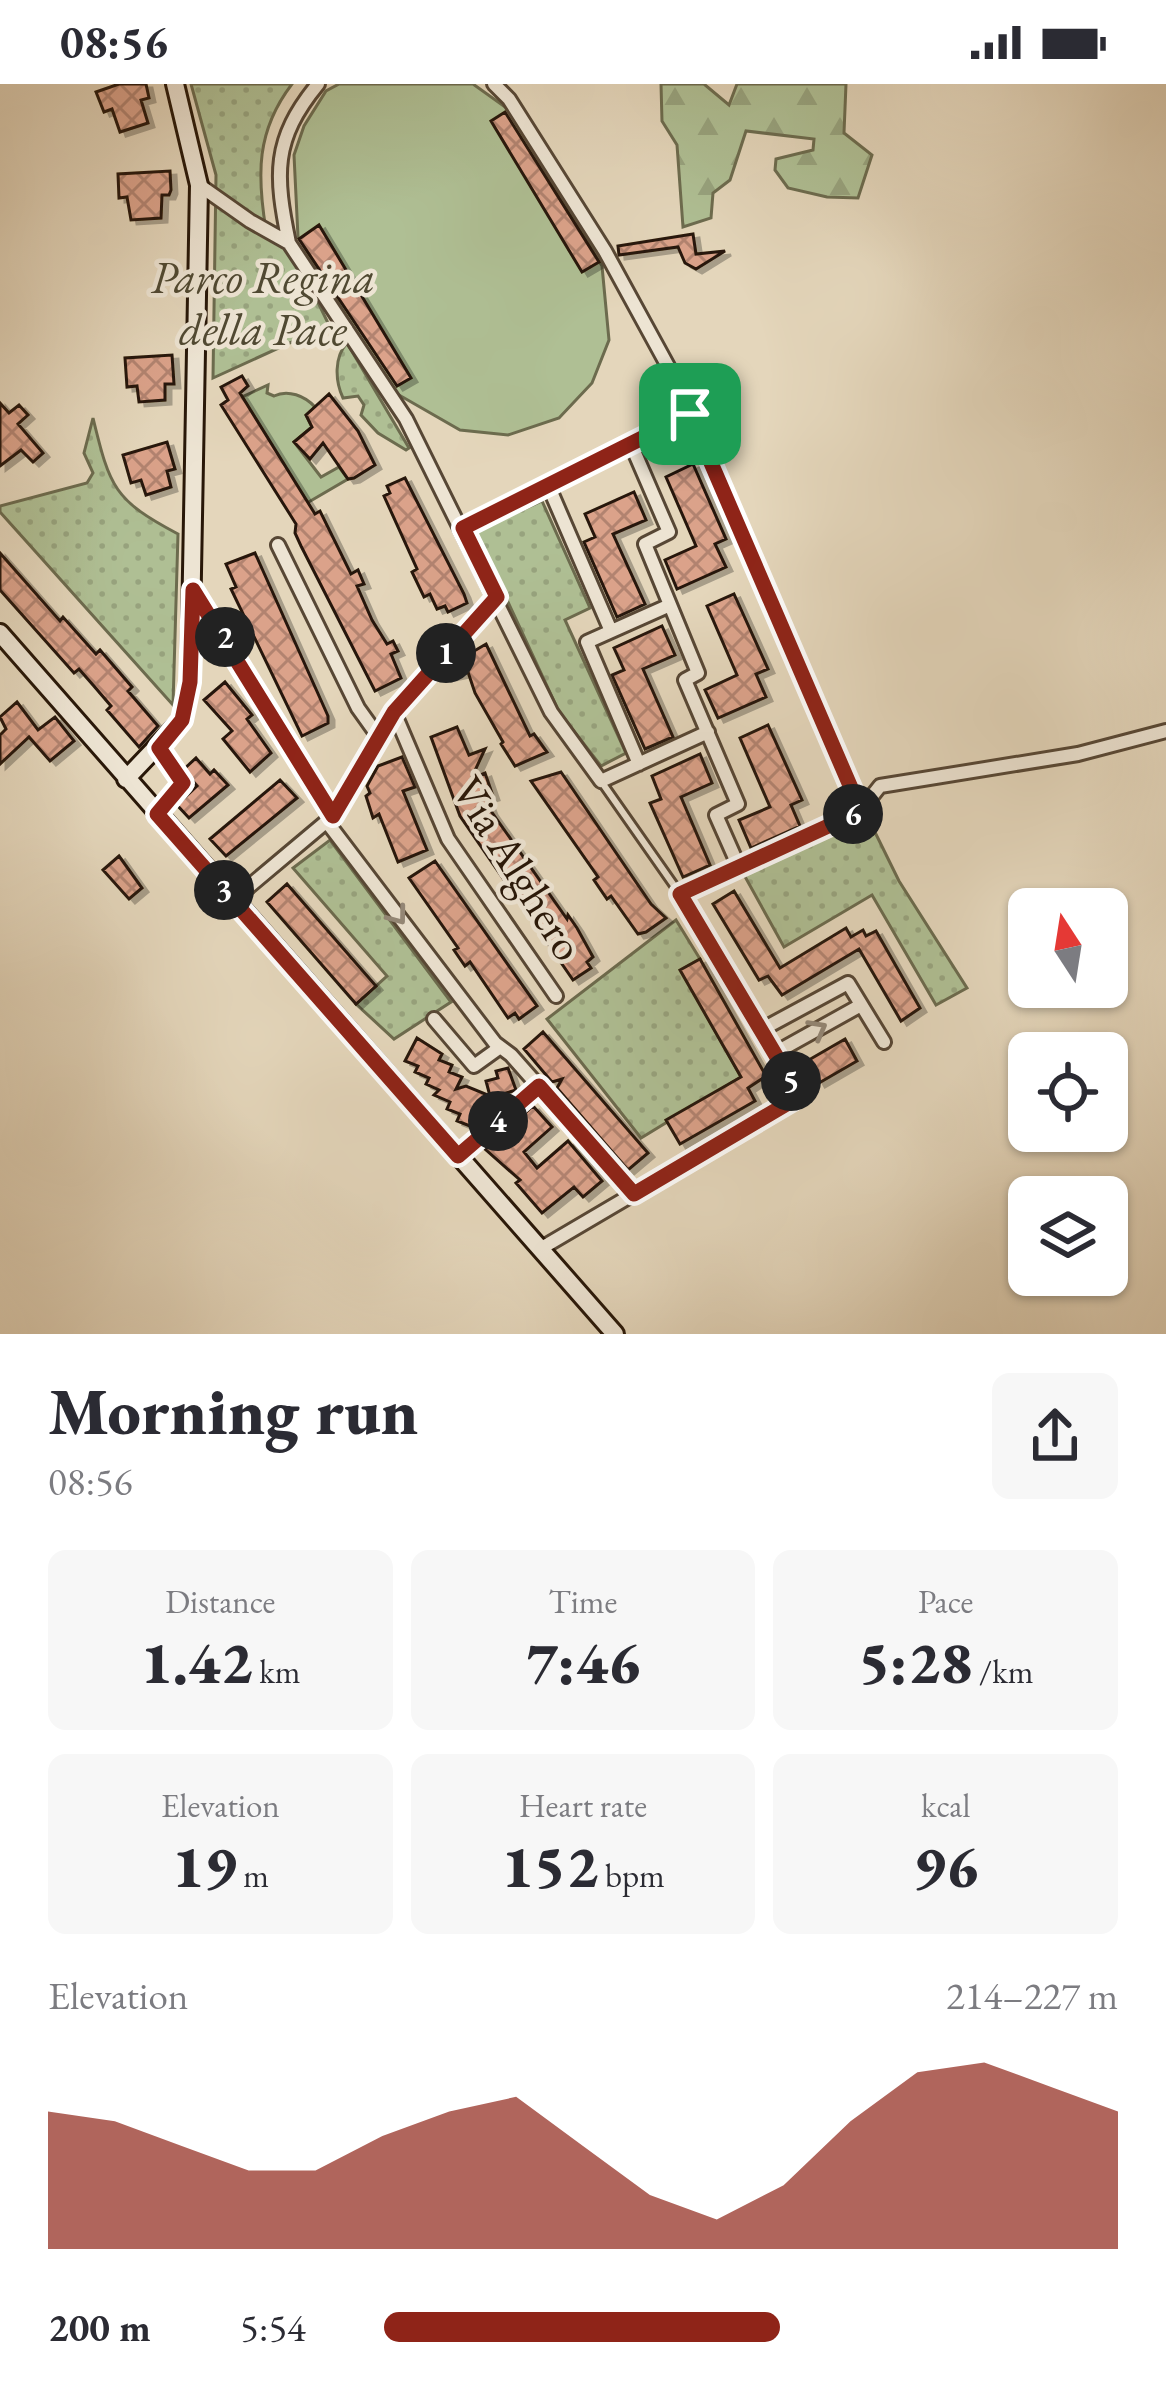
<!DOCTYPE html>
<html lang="en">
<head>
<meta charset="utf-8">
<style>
  :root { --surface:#fff; --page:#f7f7f7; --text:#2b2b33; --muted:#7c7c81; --accent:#8f2418 }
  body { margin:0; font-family:"EB Garamond",serif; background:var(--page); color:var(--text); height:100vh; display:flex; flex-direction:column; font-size:45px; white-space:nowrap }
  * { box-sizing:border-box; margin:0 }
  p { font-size:39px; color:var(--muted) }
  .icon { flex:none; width:66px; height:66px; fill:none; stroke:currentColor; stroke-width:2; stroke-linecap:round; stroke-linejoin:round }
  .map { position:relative; height:1250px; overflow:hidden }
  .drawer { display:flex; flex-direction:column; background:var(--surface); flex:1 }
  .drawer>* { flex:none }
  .needle { width:78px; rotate:348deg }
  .controls { position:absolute; left:1008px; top:804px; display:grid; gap:24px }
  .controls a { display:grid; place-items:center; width:120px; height:120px; border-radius:18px; background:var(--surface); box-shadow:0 3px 9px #0004; font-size:60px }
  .pin { position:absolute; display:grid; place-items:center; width:102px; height:102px; color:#fff; margin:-51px; border-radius:24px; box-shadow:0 6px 18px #0006 }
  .km { position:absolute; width:60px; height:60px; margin:-30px; border-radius:50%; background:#222; color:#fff; font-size:33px; line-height:60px; text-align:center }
  .round { display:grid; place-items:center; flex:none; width:126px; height:126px; border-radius:18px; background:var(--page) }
  .summary { display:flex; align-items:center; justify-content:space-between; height:204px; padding:0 48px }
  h1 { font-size:66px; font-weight:800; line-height:90px }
  .figures { display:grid; grid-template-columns:repeat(3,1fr); gap:18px; height:204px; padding:12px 48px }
  .figures div { display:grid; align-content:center; border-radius:18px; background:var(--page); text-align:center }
  .figures b { font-size:60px; font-weight:800 }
  .figures small { font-size:33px; font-weight:400 }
  .figures p { font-size:33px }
  .chart { height:336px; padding:24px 48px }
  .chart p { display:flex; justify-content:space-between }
  .chart svg { width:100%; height:216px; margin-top:12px; fill:var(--accent); opacity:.7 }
  ul { padding:0 48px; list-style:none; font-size:39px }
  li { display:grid; grid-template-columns:192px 144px 1fr; align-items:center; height:90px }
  li i { height:30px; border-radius:15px; background:var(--accent) }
  .status { display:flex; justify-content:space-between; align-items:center; height:84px; padding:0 60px; background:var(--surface); direction:ltr }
  .status svg { height:33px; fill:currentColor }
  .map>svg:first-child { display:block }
  .grass { fill:url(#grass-dots); stroke:#6c6b4e; stroke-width:3 }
  .forest { fill:url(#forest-firs); stroke:#6c6b4e; stroke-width:3 }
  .garden { fill:#afbf94; stroke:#6c6b4e; stroke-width:3 }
  .building { fill:url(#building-cross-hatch); stroke:#281708; stroke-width:3; filter:url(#shadow) }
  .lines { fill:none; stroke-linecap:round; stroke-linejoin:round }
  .lane-casing { stroke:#574735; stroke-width:12 }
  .street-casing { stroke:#574735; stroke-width:18 }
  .secondary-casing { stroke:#281708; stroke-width:22 }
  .lane { stroke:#ede4d3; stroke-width:6 }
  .street { stroke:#ede4d3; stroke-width:12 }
  .secondary { stroke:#ede4d3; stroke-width:16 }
  .oneway { stroke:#948878 }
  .route-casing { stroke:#fff; stroke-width:24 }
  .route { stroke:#8f2418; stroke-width:15 }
  .labels { text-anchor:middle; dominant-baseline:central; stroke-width:9; stroke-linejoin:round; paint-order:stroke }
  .park-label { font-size:45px; font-style:italic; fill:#504932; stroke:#ede4d3 }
  .street-label { font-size:45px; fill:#281708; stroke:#ede4d3 }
</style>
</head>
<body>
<div class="status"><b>08:56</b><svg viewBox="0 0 49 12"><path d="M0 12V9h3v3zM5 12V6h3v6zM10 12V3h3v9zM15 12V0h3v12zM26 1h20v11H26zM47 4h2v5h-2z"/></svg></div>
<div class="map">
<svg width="1166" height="1250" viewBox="0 0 1166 1250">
  <defs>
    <pattern id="grass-dots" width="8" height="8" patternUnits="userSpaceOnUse" patternTransform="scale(3)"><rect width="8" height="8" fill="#afbf94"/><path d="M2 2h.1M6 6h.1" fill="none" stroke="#97a37e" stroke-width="1.8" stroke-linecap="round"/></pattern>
    <pattern id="forest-firs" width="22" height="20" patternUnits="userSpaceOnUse" patternTransform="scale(3)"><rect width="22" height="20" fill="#afbf94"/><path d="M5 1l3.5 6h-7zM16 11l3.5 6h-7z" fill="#97a37e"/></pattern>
    <pattern id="building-cross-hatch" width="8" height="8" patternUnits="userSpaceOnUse" patternTransform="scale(3)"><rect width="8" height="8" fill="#dba28a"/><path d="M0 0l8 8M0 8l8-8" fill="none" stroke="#b2836f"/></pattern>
    <filter id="shadow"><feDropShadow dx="6" dy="4" stdDeviation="0" flood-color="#0004"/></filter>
  </defs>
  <rect width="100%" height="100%" fill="#e4d6bb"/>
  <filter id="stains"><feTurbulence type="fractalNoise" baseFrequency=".00167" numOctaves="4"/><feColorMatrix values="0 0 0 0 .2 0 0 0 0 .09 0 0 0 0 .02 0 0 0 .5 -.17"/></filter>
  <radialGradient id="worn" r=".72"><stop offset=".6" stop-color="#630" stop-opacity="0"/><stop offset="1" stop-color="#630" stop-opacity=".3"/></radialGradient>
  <!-- grass -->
  <path class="grass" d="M191 0H292C256 47 257 91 266 146L289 159 329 241 213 294 216 91Z
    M347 259 409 364 406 366 378 349 361 331 364 321 358 312 343 314C335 297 334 273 347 259Z
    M93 334C110 404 114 416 178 450L173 621 0 428V422L87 399 93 389 84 369Z
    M542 417 590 524 565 536 626 669 601 682 559 628 475 447Z
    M868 734 899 797 967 904 936 921 872 811 784 863 743 789Z
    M330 756 451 918 394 955 356 920 387 892 293 784Z
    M676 836 700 875 681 886 741 993 641 1054 547 935Z"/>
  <!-- forest -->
  <path class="forest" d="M661 0H704L729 21 737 0H846L844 49 872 71 858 114 827 113 788 104 775 86 776 75 813 66 814 55 746 47 730 96 713 109 711 134 683 143 677 61 662 37Z"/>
  <!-- garden -->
  <path class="garden" d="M339 0H473L508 25 602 182 609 256 592 299 559 334 508 351 460 346 392 307 298 153 294 71 304 42 326 7Z
    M268 301 267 309 274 312C288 305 305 312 315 323L306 331 312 343 294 358 321 393 339 383 348 395 307 419 242 313Z"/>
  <!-- building -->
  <path class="building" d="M119 0H146L149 14 141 16 148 39 120 48 112 25 104 28 96 8Z
    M505 28 599 178 582 188 491 37Z
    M170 87 171 106 169 111H162L161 134 131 136 127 113 119 114 118 90Z
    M319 141 411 294 397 302 299 155Z
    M693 150 696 170 725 167 696 185 685 179 678 163 619 171 618 162Z
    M172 271 174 300H165V316L139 318 137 302 127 303 125 274Z
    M242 292 248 302 240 309 315 430 320 427 351 490 358 486 364 500 357 502 372 536 387 560 393 557 398 567 391 570 401 594 375 607 301 462 295 449 296 440 221 321 228 316 221 303Z
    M329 310 358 347 375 381 354 394 348 395 323 359 310 375 294 358 312 343 306 331Z
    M0 319 9 329 19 321 28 331 18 340 43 369 33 378 21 366 0 382Z
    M167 358 175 385 167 387 171 403 146 411 141 396 131 399 123 371Z
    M693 380 726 455 715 460 726 483 677 505 665 476 696 462 666 393Z
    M405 394 464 510 467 519 448 528 445 522 437 525 430 510 424 513 412 488 417 485 384 412 390 409 387 402Z
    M634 408 646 436 613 450 645 520 617 533 584 458 595 453 585 430Z
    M0 469 60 537 63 533 96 570 100 566 132 603 128 607 158 642 139 663 107 626 111 622 93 601 79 585 74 589 0 506Z
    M255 469 328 632V639L302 652 231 505 236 503 226 480Z
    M734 510 768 585 756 590 766 613 718 634 705 606 737 591 707 522Z
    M662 542 675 571 643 585 673 653 645 665 612 591 624 586 614 564Z
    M486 560 530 652 534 650 547 668 515 682 501 660 503 658 475 609 468 588 445 593 443 589 467 578 464 573Z
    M225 598 252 631 247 635 271 669 250 688 223 655 232 647 204 616Z
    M17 618 38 646 55 633 74 657 50 677 29 653 0 680V651L6 645 0 633Z
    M768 641 802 716 791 721 800 742 751 764 739 736 770 723 740 654Z
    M457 643 469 671 485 665 471 695 485 689 493 712 486 714 491 727 567 835 568 831 577 844 593 873 587 878 591 884 573 896 460 732 431 653Z
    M700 670 712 699 681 713 710 781 683 793 650 719 661 715 652 692Z
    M402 673 415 703 403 707 427 766 398 778 379 730 373 734 366 712 370 709 367 702 378 682Z
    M196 674 210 690 214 686 228 701 189 734 177 721 197 702 183 686Z
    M561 688 651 820 666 834 646 848 638 850 611 812 607 815 594 796 598 793 531 697Z
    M280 696 297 714 226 772 210 755Z
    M119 772 142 804 129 815 103 786Z
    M435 777 537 922 519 935 515 929 508 934 470 878 465 882 454 866 458 864 409 794Z
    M287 800 376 902 356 920 267 818Z
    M734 807 780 884 846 844 851 853 863 846 866 852 876 847 920 924 901 937 859 865 782 911 768 892 759 896 713 820Z
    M700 875 766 992 748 1004 755 1017 680 1060 666 1036 741 993 680 886Z
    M543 948 648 1069 628 1086 557 1004 562 995 552 998 524 965Z
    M417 954 442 970 439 976 452 981 449 988 462 993 456 1005 466 1002 490 1012 486 997 498 994 496 987 508 984 516 1006 503 1010 505 1016 485 1021 479 1035 474 1033 470 1042 457 1037 460 1030 447 1025 450 1018 434 1011 439 1006 426 1000 429 994 415 988 418 982 405 977Z
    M845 955 857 977 819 999 807 977Z
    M533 1022 552 1043 524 1068 537 1084 568 1057 602 1097 583 1113 574 1103 542 1129 516 1099 520 1096 485 1065Z"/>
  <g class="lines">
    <defs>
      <path id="lane" d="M603 700 680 810
        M159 727 183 699 161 666"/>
      <path id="street" d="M494 0 509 15 605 167 670 286 861 726
        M199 101 250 137 289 159 406 335 551 628 601 697 708 648
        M289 159C275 91 272 56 318 0
        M631 360 669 448 645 460 698 589 685 596 738 720 716 731 739 783
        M548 401 611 547
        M463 444 690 330
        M278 461 358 624 378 652
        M193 506 333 732
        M394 628 448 755 556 912
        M639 680 587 558 670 521
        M327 738 495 959 511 971 634 1110
        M233 816 333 732 394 628 497 513
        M434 935 474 982 499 964
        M761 946 848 899 884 958
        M775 969 861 921
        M458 1072 539 1002
        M540 1165 800 1012 680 810 861 726 880 702 1078 670 1166 647"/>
      <path id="secondary" d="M0 549 615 1250
        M126 695 182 636 190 598 199 101 175 0"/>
    </defs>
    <!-- lane casing -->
    <use href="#lane" class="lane-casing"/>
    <!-- street casing -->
    <use href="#street" class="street-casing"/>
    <!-- secondary casing -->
    <use href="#secondary" class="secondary-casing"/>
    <!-- lane -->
    <use href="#lane" class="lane"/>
    <!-- street -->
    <use href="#street" class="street"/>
    <!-- secondary -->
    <use href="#secondary" class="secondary"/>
  </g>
  <!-- one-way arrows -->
  <defs><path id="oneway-chevron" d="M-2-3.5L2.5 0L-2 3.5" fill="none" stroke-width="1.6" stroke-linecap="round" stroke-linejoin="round" transform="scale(3)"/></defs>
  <g class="oneway">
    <use href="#oneway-chevron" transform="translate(398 832) rotate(53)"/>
    <use href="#oneway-chevron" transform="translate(818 945) rotate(-29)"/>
  </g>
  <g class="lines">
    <defs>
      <path id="route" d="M690 330 861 727 680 810 800 1012 634 1110 539 1002 458 1072 157 730 183 699 159 664 182 636 190 598 193 506 333 732 394 628 497 513 463 444Z"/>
    </defs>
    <!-- route casing -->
    <use href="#route" class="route-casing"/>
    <!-- route -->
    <use href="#route" class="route"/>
  </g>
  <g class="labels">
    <!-- park labels -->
    <g class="park-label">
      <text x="263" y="193">Parco Regina<tspan x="263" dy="52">della Pace</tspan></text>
    </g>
    <!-- street labels -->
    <g class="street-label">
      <text transform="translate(519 784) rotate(58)">Via Alghero</text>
    </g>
  </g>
  <rect width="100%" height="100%" filter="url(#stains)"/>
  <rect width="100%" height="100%" fill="url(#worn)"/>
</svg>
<div class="controls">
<a><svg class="needle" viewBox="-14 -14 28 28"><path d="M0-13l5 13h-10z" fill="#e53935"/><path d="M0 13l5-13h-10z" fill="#7c7c81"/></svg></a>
<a><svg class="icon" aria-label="locate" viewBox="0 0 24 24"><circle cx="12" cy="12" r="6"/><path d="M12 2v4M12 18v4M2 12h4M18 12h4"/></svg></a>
<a><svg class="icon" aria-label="layers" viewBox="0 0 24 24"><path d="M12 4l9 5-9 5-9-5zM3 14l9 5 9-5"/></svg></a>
</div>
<div class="pin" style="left:690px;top:330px;background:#1e9e55"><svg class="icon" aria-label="arrive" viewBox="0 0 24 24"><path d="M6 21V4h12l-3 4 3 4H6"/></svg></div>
<b class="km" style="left:446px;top:569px">1</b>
<b class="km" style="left:225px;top:553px">2</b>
<b class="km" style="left:224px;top:806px">3</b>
<b class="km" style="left:498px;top:1037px">4</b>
<b class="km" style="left:791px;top:997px">5</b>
<b class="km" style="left:853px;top:730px">6</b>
</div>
<section class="drawer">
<div class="summary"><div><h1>Morning run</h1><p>08:56</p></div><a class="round"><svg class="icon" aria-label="share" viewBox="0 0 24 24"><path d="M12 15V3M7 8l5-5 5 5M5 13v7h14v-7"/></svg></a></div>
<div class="figures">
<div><p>Distance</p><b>1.42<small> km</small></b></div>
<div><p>Time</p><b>7:46</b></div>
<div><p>Pace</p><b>5:28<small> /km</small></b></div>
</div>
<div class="figures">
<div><p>Elevation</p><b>19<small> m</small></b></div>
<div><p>Heart rate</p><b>152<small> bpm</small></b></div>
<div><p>kcal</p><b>96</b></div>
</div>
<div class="chart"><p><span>Elevation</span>214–227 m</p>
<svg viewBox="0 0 160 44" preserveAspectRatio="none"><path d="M0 44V16L10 18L20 23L30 28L40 28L50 21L60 16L70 13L80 23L90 33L100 38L110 31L120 18L130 8L140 6L150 11L160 16V44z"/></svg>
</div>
<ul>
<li><b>200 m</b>5:54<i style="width:54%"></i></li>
</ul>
</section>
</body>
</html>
